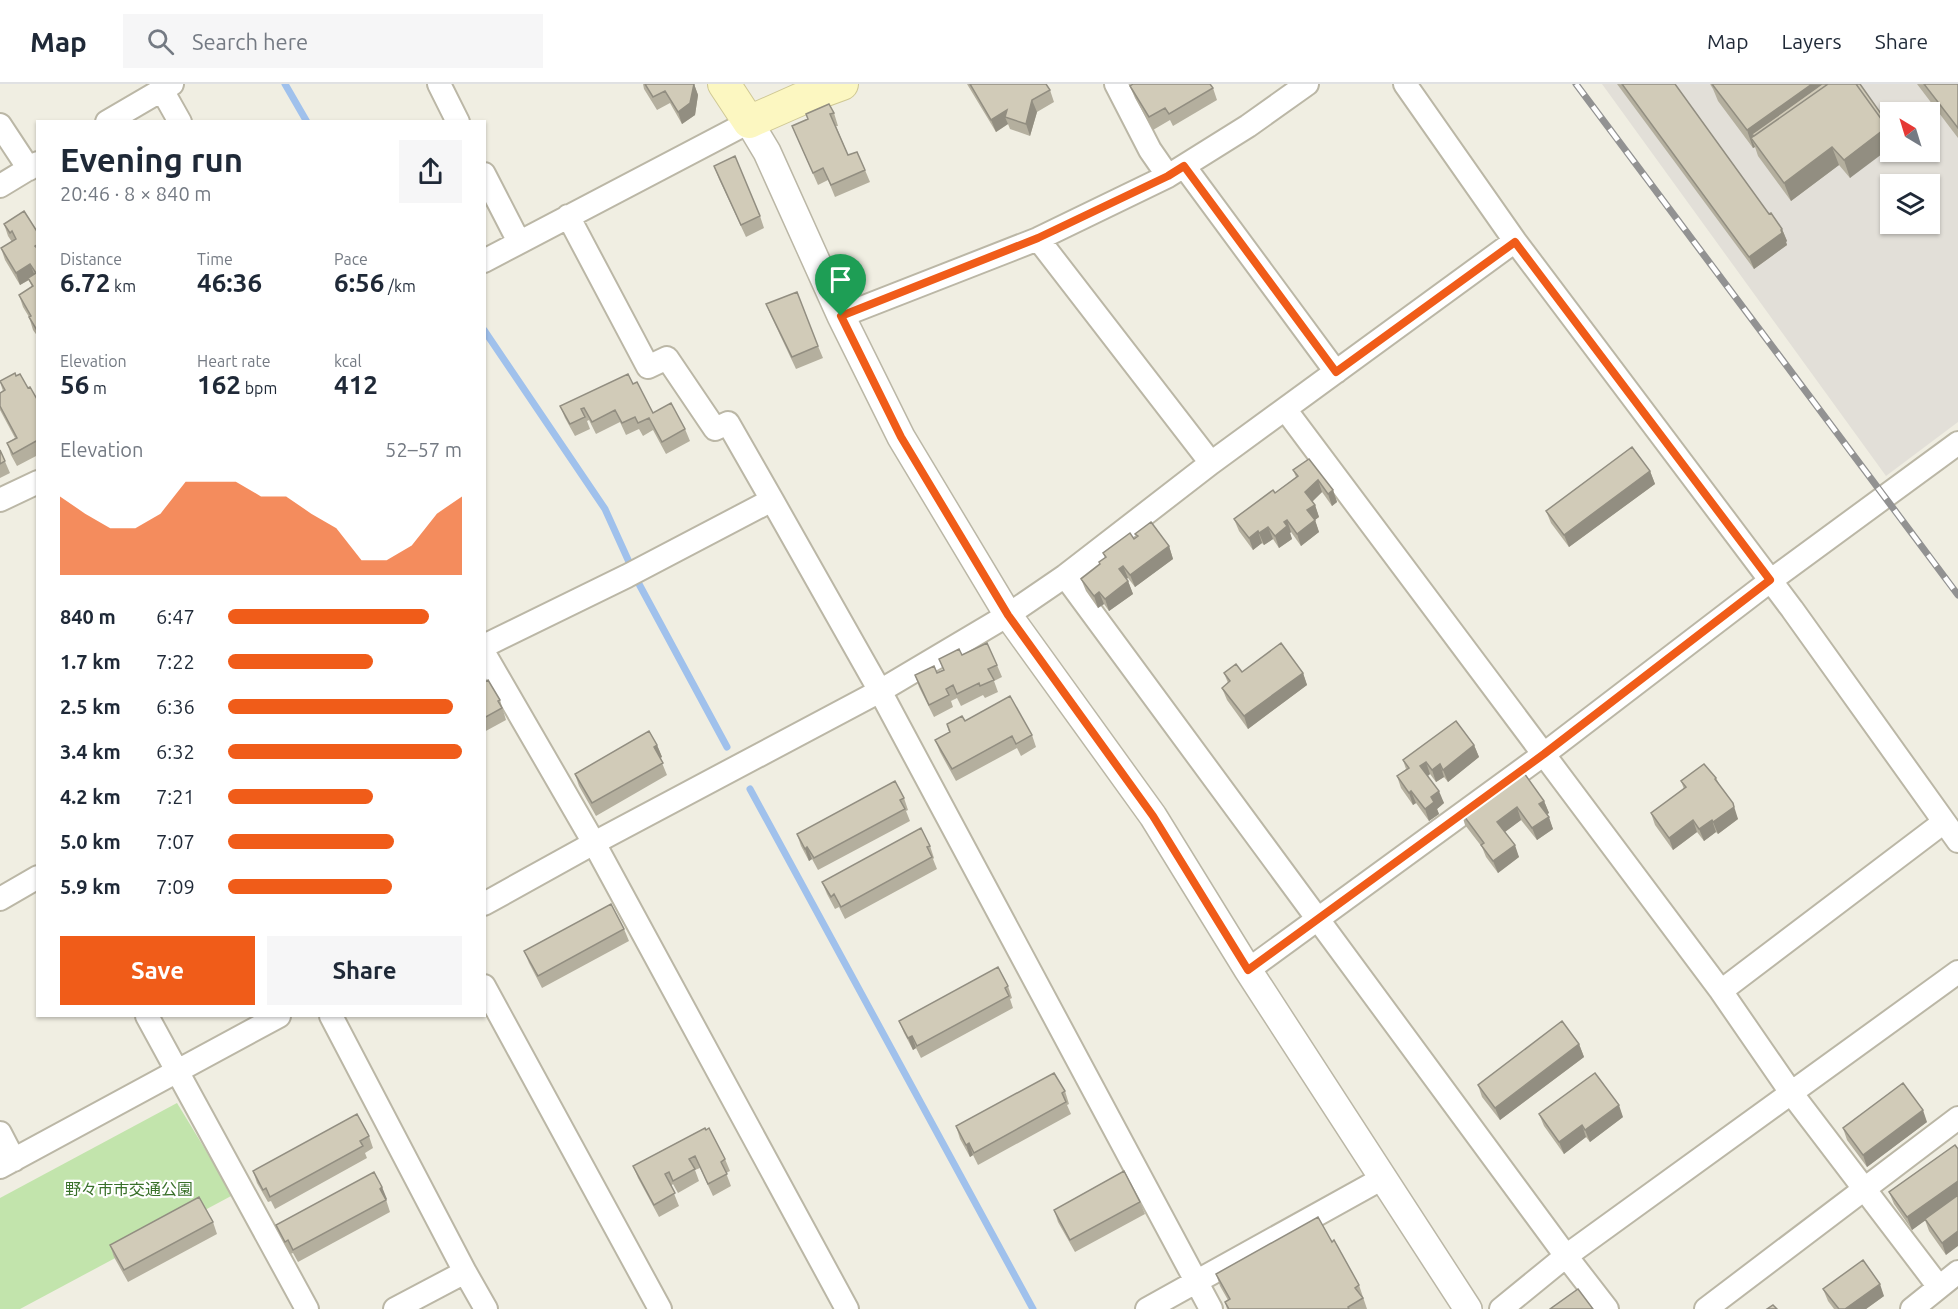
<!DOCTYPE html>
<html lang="en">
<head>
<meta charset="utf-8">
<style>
  :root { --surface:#fff; --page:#f6f6f7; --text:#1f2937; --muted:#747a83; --line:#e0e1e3; --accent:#f05c19 }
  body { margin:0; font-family:Ubuntu,"Noto Sans JP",sans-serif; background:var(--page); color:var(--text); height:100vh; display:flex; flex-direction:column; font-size:22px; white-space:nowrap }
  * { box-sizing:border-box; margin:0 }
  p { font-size:20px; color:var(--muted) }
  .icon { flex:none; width:33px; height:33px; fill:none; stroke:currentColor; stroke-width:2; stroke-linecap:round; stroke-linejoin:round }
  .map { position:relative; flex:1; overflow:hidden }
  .sheet { position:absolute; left:36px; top:36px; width:450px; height:897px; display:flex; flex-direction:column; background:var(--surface); border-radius:0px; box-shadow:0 2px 4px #0004 }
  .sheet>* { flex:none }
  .needle { width:39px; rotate:322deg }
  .fabs { position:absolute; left:1880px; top:18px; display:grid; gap:12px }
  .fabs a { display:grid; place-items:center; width:60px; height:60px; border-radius:0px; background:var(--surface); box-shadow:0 2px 4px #0004; font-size:30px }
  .pin { position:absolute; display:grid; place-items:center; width:51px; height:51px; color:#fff; margin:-62px -26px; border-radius:50% 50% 50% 0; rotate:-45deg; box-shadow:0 0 6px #0007 }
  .pin .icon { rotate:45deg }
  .round { display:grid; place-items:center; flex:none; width:63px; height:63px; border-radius:0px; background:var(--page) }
  .overview { display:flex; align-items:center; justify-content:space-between; height:102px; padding:0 24px }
  h1 { font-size:33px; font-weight:700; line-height:45px }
  .metrics { display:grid; grid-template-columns:repeat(3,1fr); gap:9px; height:102px; padding:6px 24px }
  .metrics div { display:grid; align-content:center }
  .metrics b { font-size:26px; font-weight:700 }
  .metrics small { font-size:16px; font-weight:400 }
  .metrics p { font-size:16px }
  .chart { height:168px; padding:12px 24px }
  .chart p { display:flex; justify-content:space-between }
  .chart svg { width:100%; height:108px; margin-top:6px; fill:var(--accent); opacity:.7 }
  .primary-button { display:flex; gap:12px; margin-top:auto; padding:12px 24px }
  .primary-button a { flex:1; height:69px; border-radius:0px; background:var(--accent); color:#fff; font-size:24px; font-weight:700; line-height:69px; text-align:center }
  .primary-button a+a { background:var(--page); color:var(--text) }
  ul { padding:0 24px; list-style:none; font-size:20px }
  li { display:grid; grid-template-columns:96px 72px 1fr; align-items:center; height:45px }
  li i { height:15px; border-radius:8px; background:var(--accent) }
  header { display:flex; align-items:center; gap:36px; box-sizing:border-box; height:84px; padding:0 30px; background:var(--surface); border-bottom:2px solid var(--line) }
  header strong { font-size:28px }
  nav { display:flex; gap:33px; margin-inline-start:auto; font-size:21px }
  .search { width:420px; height:54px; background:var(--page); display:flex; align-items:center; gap:15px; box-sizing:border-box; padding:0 21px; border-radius:0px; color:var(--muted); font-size:22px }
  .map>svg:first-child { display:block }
  .industrial { fill:#e2dfd8; fill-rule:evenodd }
  .green { fill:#c2e4ac }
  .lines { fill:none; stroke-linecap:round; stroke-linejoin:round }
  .stream { stroke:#a0c1ec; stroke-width:7 }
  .minor-casing { stroke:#bbb7a6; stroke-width:26 }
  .tertiary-casing { stroke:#bbb7a6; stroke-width:30 }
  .secondary-casing { stroke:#cfc894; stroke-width:34 }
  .minor { stroke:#fff; stroke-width:22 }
  .tertiary { stroke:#fff; stroke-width:27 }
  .secondary { stroke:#fcf7c1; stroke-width:32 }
  .rail-casing { stroke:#929292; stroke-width:7 }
  .rail { stroke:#fff; stroke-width:4.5; stroke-dasharray:14; stroke-linecap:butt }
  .wall { fill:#b4af9e }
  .shaded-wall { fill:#928e81 }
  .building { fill:#d1cbb8; stroke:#928e81; stroke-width:1.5 }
  .route-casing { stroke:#fff; stroke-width:12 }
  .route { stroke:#f05c19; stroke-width:8 }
  .labels { text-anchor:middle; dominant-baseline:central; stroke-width:4.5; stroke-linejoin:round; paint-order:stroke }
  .park-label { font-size:16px; fill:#39702a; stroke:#fff }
</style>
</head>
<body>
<header>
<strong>Map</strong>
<div class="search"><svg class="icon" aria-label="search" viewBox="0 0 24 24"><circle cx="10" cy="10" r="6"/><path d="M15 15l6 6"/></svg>Search here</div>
<nav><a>Map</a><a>Layers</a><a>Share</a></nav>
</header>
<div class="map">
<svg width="1958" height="1225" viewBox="0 0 1958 1225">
  <rect width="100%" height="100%" fill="#f0eee2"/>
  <!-- industrial -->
  <path class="industrial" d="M1602 0H1958V338L1886 392ZM1890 28H1929V68H1890ZM1890 100H1929V140H1890Z"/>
  <!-- green -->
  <path class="green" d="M177 1019 233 1111 20 1225H0V1114Z"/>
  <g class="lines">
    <!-- stream -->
    <path class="stream" d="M285 0 307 38
      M484 246 605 425 639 500 727 663
      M750 705 1033 1225"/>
    <defs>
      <path id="minor" d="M439 0 458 38
        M1116 0 1150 66 1168 92 1248 42 1307 0
        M1405 0 1515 157 1792 525 1958 757
        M162 6 180 38
        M107 38 172 0
        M0 41 29 85
        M1184 82 1336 288
        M484 90 519 158
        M0 102 38 79
        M568 132 648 283 667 274 715 345 728 339 772 416
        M1038 155 1211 379
        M484 177 749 38
        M841 232 1038 155 1168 92
        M1285 325 1721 907
        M0 416 38 398
        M1065 492 1566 1172 1607 1225
        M484 562 627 492 772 416 880 607 1211 1225
        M484 569 594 759 847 1225
        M0 815 38 793
        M484 820 594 759 880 607 1008 531 1065 492 1211 379 1515 157
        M1248 886 1544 670 1770 497 1958 359
        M484 902 660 1225
        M147 932 307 1225
        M331 932 465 1188
        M0 1049 14 1076
        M0 1083 279 932
        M1939 1203 1792 1010 1721 907 1944 738
        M395 1225 465 1188 486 1225
        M1147 1225 1383 1094
        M1501 1225 1566 1172 1958 888
        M1706 1225 1958 1034
        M1912 1225 1958 1188"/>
      <path id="tertiary" d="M749 38 767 68 841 232 901 353 1008 531 1153 732 1248 886 1468 1225"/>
      <path id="secondary" d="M724 0 749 38 801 15 842 0"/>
    </defs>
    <!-- minor casing -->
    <use href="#minor" class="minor-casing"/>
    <!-- tertiary casing -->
    <use href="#tertiary" class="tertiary-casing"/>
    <!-- secondary casing -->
    <use href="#secondary" class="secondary-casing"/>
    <!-- minor -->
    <use href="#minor" class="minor"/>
    <!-- tertiary -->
    <use href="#tertiary" class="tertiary"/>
    <!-- secondary -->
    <use href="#secondary" class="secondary"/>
    <defs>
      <path id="rail" d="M1576 0 1958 511"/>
    </defs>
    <!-- rail casing -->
    <use href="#rail" class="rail-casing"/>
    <!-- rail -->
    <use href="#rail" class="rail"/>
  </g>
  <!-- wall -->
  <path class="wall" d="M643 0H694L698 11 695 31 682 40 670 19 657 26 644 5Z
    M967 0H1046L1050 6 1054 18 1037 28 1030 52 1010 45 1008 40 996 48Z
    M1617 0H1675L1769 130 1782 145 1787 157 1786 158 1787 161 1754 185Z
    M1710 0H1860L1889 46 1850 94 1839 81 1791 117 1758 72 1755 63 1753 64 1718 17 1713 5Z
    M1917 0H1958V54Z
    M1130 2 1213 4 1217 16 1173 42 1170 36 1153 46 1135 14Z
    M834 29 838 42H836L848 71 865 86 870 98 835 113 828 96 818 101 792 42Z
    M714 82 760 132 764 144 746 153 719 95Z
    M4 140 38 149V253L33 246 29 233 23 223 19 211 32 203 29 196 20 201 5 176 1 164 12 158 8 152Z
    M766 220 818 262 823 274 796 285 771 232Z
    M16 292 38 317V371L17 382 11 371 7 359 15 354 0 326V309L3 307 0 298Z
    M633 300 653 329 685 345 690 357 666 370 653 346 643 352 639 345 626 351 620 338 596 350 589 336 587 337 590 345 575 352 565 334 560 322Z
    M0 366 10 389 0 394Z
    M1309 375 1333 406 1337 418 1332 422 1322 408 1312 417 1315 421 1319 433 1315 436 1319 448 1301 462 1291 448 1290 449 1292 455 1279 464 1273 455 1264 461 1262 459 1253 466 1239 447 1234 435 1275 409 1296 393 1293 386Z
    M1650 387 1655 400 1569 463 1551 439 1546 427Z
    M1135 450 1169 462 1173 475 1135 503 1128 494 1126 495 1128 497 1133 510 1109 527 1104 520 1098 524 1086 507 1081 495 1100 481 1099 478 1105 474 1103 469 1134 455 1137 453Z
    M962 571 997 581 1002 593 994 597 998 608 985 614 983 611 961 622 957 614 951 617 953 623 934 633 919 603 915 591 937 589 943 586 939 575Z
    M1242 588 1303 589 1307 601 1248 645 1227 616 1222 604 1228 599 1224 589Z
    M484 599 500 616 506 636 484 648Z
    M965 637 1032 651 1036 663 1021 672 1017 664 956 697 940 668 935 656 949 648 947 640Z
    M657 661 662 673 660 674 667 691 596 732 579 702 575 690Z
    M1474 661 1479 673 1448 698 1444 693 1436 698 1430 690 1428 692 1444 719 1437 725 1439 730 1429 737 1416 719 1413 721 1401 704 1397 692 1406 685 1403 676Z
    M1716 694 1738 735 1718 750 1716 748 1704 757 1697 748 1673 766 1655 741 1651 729 1684 705 1681 697Z
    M904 714 908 726 906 727 910 737 818 786 812 775 809 777 801 762 797 750Z
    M1544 717 1549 729 1547 730 1553 745 1537 756 1521 736 1505 748 1519 773 1498 789 1486 773 1482 763 1465 741 1461 728Z
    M930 762 934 774 933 775 937 785 845 835 839 823 835 825 827 810 822 798Z
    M624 845 629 857 542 904 529 879 524 867Z
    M1008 902 1012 914 1010 915 1013 924 921 974 916 964 913 966 904 949 899 937Z
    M1579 960 1584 973 1500 1036 1482 1013 1478 1001Z
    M1065 1007 1069 1020 1067 1021 1071 1030 978 1081 973 1071 970 1073 960 1055 956 1042Z
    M1539 1030 1623 1033 1590 1058 1586 1053 1564 1070 1544 1042Z
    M1927 1038 1867 1083 1847 1056 1843 1044Z
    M705 1044 725 1075 730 1087 726 1089 731 1102 713 1112 700 1084 695 1086 699 1097 678 1109 673 1100 671 1102 679 1122 659 1133 638 1094 633 1082Z
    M369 1052 373 1064 365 1069 367 1074 275 1125 271 1117 268 1118 257 1099 253 1087Z
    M1955 1061 1946 1171 1929 1147 1925 1136 1912 1146 1894 1120 1889 1108Z
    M382 1103 390 1128 298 1178 293 1169 290 1170 281 1153 276 1141Z
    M1140 1118 1145 1130 1075 1168 1058 1138 1054 1126Z
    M213 1138 217 1150 128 1198 114 1173 110 1161Z
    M1332 1158 1359 1201 1367 1225H1227L1225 1218 1228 1216 1220 1202 1216 1190Z
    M1823 1205 1884 1212 1866 1225H1834L1828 1217Z"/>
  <!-- shaded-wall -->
  <path class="shaded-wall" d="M694 0 698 11 695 31 682 40 678 28Z
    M1812 0H1851L1752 50 1756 61 1751 54 1755 63 1753 64 1747 46Z
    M1032 16 1037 28 1030 52 1026 40Z
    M1007 26 1005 33 1008 40 996 48 991 36Z
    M1884 34 1890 51V64L1850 94 1844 76 1880 37Z
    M1832 63 1839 81 1791 117 1784 99Z
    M1782 145 1787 157 1786 158 1787 161 1754 185 1749 173Z
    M30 180 35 192 20 201 16 189Z
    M1650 387 1655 400 1569 463 1564 451Z
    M1318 396 1322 408 1310 420 1305 408Z
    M1333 406 1337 418 1332 422 1328 410Z
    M1315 421 1319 433 1312 438 1307 426Z
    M1287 436 1291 448 1290 449 1292 455 1279 464 1275 452 1284 438Z
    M1315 436 1319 448 1301 462 1297 450Z
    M1268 443 1273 455 1264 461 1259 449Z
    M1258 447 1262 459 1253 466 1249 454Z
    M1169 462 1173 475 1135 503 1130 491Z
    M1123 482 1128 494 1123 497 1119 485Z
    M1128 497 1133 510 1109 527 1105 515Z
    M1099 508 1104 520 1098 524 1094 512Z
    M1303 589 1307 601 1248 645 1244 632Z
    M657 661 662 673 658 675 654 663Z
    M1474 661 1479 673 1448 698 1443 686Z
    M1426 678 1430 690 1425 694 1420 682Z
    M1440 680 1444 693 1436 698 1432 686Z
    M1411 707 1416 719 1413 721 1409 709Z
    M1439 707 1444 719 1437 725 1439 730 1429 737 1425 725 1431 713Z
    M1544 717 1549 729 1544 732 1539 720Z
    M1733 719 1738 735 1718 750 1713 738Z
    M1517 723 1521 736 1502 750 1497 738Z
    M1549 733 1553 745 1537 756 1532 744Z
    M1693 736 1697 748 1673 766 1669 754Z
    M1712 736 1716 748 1704 757 1699 745Z
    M1515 761 1519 773 1498 789 1493 777Z
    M807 763 812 775 809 777 805 765Z
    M912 952 916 964 913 966 908 954Z
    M1579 960 1584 973 1500 1036 1495 1024Z
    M1619 1021 1623 1033 1590 1058 1585 1046Z
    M1923 1026 1927 1038 1867 1083 1863 1071Z
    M1582 1041 1586 1053 1564 1070 1559 1058Z
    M969 1059 973 1071 970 1073 966 1061Z
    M1958 1097V1113L1912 1146 1907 1133Z
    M382 1103 387 1115 384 1117 380 1105Z
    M1958 1147V1162L1946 1171 1942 1159Z
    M1880 1200 1884 1212 1866 1225H1845Z"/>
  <!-- building -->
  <path class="building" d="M645 0H694L690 19 678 28 665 7 653 13Z
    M970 0H1046L1050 6 1032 16 1026 40 1005 33 1007 26 991 36Z
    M1133 0H1210L1213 4 1169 30 1165 24 1149 33 1130 2Z
    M1622 0H1675L1769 130 1771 129 1782 145 1781 146 1782 149 1749 173Z
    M1712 0H1812L1747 46Z
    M1822 0H1828L1754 52 1752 50Z
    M1828 0H1856L1887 43 1844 76 1832 63 1784 99 1751 54Z
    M1856 0H1860L1884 34 1882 36Z
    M1924 0H1958V44Z
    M829 20 834 29 830 30 848 71 857 68 865 86 831 101 823 84 813 89 792 42 808 35 806 30Z
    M735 72 760 132 741 141 714 82Z
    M24 127 38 149V160L35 162 38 165V248L29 233 31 232 19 211 33 202 28 194 36 189 30 180 16 189 1 164 16 155 12 147 10 149 4 140Z
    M797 208 818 262 792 273 766 220Z
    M15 289 16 292 20 290 28 304 30 303 38 317V356L13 370 7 359 17 354 0 322V309L5 306 0 297Z
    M628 290 633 300 637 298 653 329 671 319 685 345 662 358 649 334 638 339 635 333 622 339 615 326 592 338 584 324 581 325 585 333 570 340 560 322Z
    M1632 363 1650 387 1564 451 1546 427Z
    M0 366 5 377 0 380Z
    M1309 375 1333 406 1328 410 1318 396 1305 408 1315 421 1307 426 1315 436 1297 450 1287 436 1284 438 1287 442 1275 452 1268 443 1259 449 1258 447 1249 454 1234 435 1273 406 1275 409 1298 392 1293 386Z
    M1151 438 1169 462 1130 491 1123 482 1119 485 1128 497 1105 515 1099 508 1094 512 1081 495 1100 480 1099 478 1106 473 1103 469 1130 449 1134 455 1138 452 1135 450Z
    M987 559 997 581 988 585 994 596 980 602 979 599 957 610 953 601 946 605 949 611 929 621 915 591 934 582 937 589 944 586 939 575 959 565 962 571Z
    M1281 559 1303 589 1244 632 1222 604 1230 597 1224 589 1236 580 1242 588Z
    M488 596 500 616 498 617 502 624 484 634V599Z
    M1010 612 1032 651 1016 660 1012 652 952 685 935 656 950 648 947 640 962 632 965 637Z
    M1456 637 1474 661 1443 686 1440 680 1432 686 1426 678 1420 682 1439 707 1431 713 1434 718 1425 725 1411 707 1409 709 1397 692 1409 684 1403 676Z
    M649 647 657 661 654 663 663 679 592 719 575 690Z
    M1704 680 1716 694 1715 695 1733 719 1734 723 1713 738 1712 736 1699 745 1693 736 1669 754 1651 729 1686 703 1681 697Z
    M1518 687 1521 691 1524 689 1544 717 1539 720 1549 733 1532 744 1517 723 1497 738 1515 761 1493 777 1481 761 1484 759 1461 728Z
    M895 697 904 714 900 716 905 725 814 774 807 763 805 765 797 750Z
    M921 744 930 762 927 763 932 773 841 823 834 810 831 813 822 798Z
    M611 820 624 845 538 892 524 867Z
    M998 883 1008 902 1005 904 1009 912 917 962 912 952 908 954 899 937Z
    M1562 937 1579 960 1495 1024 1478 1001Z
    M1054 989 1065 1007 1062 1009 1066 1018 974 1069 969 1059 966 1061 956 1042Z
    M1595 989 1619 1021 1585 1046 1582 1041 1559 1058 1539 1030Z
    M1903 999 1923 1026 1863 1071 1843 1044Z
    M357 1030 369 1052 360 1057 363 1062 270 1113 266 1104 263 1106 253 1087Z
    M705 1044 706 1046 709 1044 725 1075 721 1078 727 1090 708 1100 695 1072 689 1075 695 1085 673 1097 669 1088 665 1090 675 1109 654 1121 633 1082Z
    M1955 1061 1958 1065V1097L1907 1133 1889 1108Z
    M1124 1087 1140 1118 1070 1156 1054 1126Z
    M374 1088 382 1103 380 1105 386 1116 293 1166 288 1156 285 1158 276 1141Z
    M1958 1111V1147L1942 1159 1925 1135Z
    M199 1113 213 1138 124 1186 110 1161Z
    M1318 1133 1332 1158 1334 1156 1359 1201 1355 1204 1363 1214 1348 1223 1349 1225H1229L1225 1218 1230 1215 1216 1190Z
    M1863 1176 1880 1200 1845 1225H1839L1823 1205Z
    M1578 1205 1593 1225H1550Z
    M1773 1221 1777 1225H1767Z"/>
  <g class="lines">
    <defs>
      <path id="route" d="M1184 82 1336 288 1515 158 1770 496 1544 670 1248 886 1153 732 1008 531 901 353 841 232 1038 154 1168 92Z"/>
    </defs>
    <!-- route casing -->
    <use href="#route" class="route-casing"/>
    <!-- route -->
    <use href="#route" class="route"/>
  </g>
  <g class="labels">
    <!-- park labels -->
    <g class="park-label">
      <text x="129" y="1105">野々市市交通公園</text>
    </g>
  </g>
</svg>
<div class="fabs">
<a><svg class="needle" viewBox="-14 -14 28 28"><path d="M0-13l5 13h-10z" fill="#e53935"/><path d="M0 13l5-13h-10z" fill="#747a83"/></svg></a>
<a><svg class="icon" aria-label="layers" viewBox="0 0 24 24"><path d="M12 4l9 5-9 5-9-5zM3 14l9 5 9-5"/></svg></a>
</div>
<div class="pin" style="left:841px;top:232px;background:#1e9e55"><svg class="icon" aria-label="arrive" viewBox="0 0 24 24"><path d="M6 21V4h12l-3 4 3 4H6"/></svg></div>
<section class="sheet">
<div class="overview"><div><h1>Evening run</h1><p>20:46 · 8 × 840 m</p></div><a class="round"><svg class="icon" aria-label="share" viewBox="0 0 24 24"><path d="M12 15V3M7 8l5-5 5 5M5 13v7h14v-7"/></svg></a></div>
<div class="metrics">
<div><p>Distance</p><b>6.72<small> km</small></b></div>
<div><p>Time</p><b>46:36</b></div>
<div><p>Pace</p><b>6:56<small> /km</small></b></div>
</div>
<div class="metrics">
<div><p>Elevation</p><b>56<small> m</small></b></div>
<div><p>Heart rate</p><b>162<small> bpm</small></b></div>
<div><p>kcal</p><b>412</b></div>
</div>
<div class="chart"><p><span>Elevation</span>52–57 m</p>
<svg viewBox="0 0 160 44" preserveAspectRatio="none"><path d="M0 44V12L10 19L20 25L30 25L40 19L50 6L60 6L70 6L80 12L90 12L100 19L110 25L120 38L130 38L140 32L150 19L160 12V44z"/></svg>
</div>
<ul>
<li><b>840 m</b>6:47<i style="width:86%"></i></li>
<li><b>1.7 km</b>7:22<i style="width:62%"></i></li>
<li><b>2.5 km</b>6:36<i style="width:96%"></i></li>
<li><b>3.4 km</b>6:32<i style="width:100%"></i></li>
<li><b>4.2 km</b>7:21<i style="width:62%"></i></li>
<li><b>5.0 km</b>7:07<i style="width:71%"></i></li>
<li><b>5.9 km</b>7:09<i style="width:70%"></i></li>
</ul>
<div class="primary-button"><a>Save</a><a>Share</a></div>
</section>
</div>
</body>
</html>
